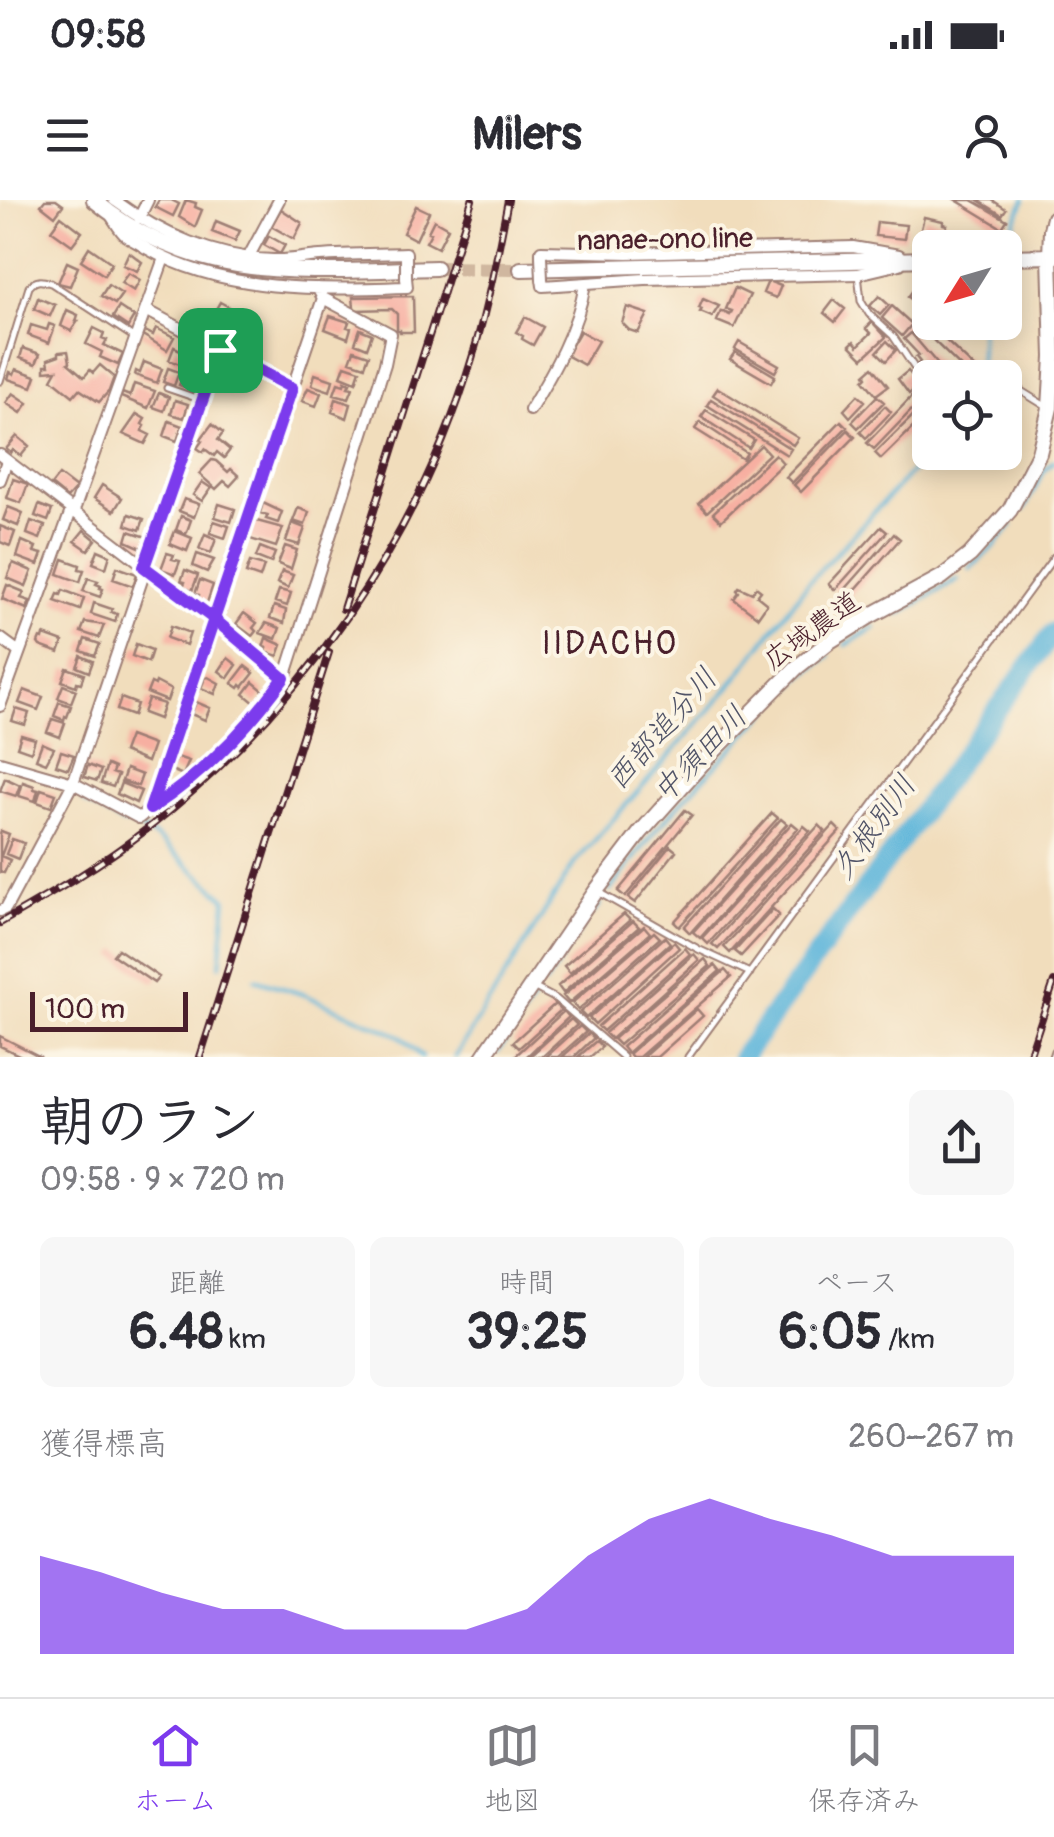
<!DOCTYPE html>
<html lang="ja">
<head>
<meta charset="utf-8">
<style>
  :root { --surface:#fff; --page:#f7f7f7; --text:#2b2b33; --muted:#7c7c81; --line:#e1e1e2; --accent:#7c3aed }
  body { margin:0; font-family:Pangolin,"Klee One",sans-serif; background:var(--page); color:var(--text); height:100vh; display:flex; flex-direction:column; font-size:38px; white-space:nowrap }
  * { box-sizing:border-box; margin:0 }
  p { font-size:32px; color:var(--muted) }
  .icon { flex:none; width:55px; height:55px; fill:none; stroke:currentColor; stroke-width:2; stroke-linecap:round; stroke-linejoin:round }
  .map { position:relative; height:857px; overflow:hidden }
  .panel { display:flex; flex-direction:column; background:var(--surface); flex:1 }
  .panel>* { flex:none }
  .needle { width:65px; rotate:233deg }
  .fabs { position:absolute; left:912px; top:30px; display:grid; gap:20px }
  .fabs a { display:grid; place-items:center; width:110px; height:110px; border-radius:15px; background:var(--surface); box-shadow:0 5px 25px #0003; font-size:50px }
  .scale { position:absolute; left:30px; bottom:25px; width:158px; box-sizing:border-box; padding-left:10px; border:5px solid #4a1f2b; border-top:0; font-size:28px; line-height:35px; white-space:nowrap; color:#4a1f2b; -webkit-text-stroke:8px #fcf5e5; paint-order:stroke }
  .pin { position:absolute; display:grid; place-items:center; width:85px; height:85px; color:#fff; margin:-42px; border-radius:20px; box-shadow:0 5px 15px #0006 }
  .round { display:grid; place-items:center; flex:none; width:105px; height:105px; border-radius:15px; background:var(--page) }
  .head { display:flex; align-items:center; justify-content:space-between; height:170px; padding:0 40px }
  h1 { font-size:55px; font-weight:800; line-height:75px }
  .metrics { display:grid; grid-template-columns:repeat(3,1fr); gap:15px; height:170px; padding:10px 40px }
  .metrics div { display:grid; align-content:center; border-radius:15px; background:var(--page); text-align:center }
  .metrics b { font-size:50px; font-weight:800 }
  .metrics small { font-size:28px; font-weight:400 }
  .metrics p { font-size:28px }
  .chart { height:280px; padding:20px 40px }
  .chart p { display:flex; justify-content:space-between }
  .chart svg { width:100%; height:180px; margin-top:10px; fill:var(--accent); opacity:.7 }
  .status { display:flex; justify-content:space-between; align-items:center; height:70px; padding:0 50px; background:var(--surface); direction:ltr }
  .status svg { height:28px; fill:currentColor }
  header { display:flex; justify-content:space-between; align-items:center; height:130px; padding:0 40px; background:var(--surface); font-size:45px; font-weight:800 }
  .menu { display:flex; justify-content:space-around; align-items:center; height:140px; border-top:2px solid var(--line); background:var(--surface); font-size:28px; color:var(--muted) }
  .menu a { display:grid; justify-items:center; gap:5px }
  .menu .current { color:var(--accent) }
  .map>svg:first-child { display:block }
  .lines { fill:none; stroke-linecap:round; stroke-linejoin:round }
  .stream { stroke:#5db5da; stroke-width:4 }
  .river { stroke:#5db5da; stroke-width:20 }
  .building { fill:#f7afa1 }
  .secondary-tunnel { stroke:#d0b79f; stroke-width:14; stroke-dasharray:14 7; stroke-linecap:butt }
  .lane-casing { stroke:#9e7e74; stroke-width:9 }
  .street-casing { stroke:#9e7e74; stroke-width:14 }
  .secondary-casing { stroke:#9e7e74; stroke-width:18 }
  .lane { stroke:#fff; stroke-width:5 }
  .street { stroke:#fff; stroke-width:10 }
  .secondary { stroke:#fff; stroke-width:14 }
  .rail-casing { stroke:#4a1f2b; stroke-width:8 }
  .rail { stroke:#fcf5e5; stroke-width:4; stroke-dasharray:11; stroke-linecap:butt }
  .street-bridge-casing { stroke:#9e7e74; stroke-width:14; stroke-linecap:butt }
  .street-bridge { stroke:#fff; stroke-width:10 }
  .route-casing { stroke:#fff; stroke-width:20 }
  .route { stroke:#7c3aed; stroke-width:12 }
  .labels { text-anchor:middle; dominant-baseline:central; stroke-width:8; stroke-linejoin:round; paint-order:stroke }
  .street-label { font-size:28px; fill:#4a1f2b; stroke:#fcf5e5 }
  .water-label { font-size:30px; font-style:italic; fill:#515468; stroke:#fcf5e5 }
  .quarter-label { font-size:32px; letter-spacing:2.5px; fill:#4a1f2b; stroke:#fcf5e5 }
</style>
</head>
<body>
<div class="status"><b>09:58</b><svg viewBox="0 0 49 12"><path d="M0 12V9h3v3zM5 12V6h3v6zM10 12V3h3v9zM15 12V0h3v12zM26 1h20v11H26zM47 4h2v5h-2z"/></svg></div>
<header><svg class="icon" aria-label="menu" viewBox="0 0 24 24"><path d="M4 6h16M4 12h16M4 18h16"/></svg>Milers<svg class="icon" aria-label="person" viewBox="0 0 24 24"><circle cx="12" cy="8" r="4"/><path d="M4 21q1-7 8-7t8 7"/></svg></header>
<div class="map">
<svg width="1054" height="857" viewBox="0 0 1054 857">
  <rect width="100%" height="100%" fill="#fcf5e5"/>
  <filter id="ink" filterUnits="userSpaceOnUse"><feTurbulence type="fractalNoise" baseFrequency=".01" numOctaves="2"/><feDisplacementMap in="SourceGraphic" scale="20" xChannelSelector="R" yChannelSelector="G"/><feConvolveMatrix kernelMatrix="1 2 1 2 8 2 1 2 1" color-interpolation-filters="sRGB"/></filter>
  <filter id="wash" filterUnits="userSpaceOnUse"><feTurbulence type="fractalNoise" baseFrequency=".0048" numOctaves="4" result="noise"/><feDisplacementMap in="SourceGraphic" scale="40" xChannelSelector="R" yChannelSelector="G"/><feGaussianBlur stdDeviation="2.25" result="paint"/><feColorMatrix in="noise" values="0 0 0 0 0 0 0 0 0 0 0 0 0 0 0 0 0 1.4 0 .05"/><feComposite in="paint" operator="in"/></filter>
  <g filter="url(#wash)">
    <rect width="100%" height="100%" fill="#f1ddbc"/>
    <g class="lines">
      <!-- stream -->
      <path class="stream" d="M1008 40 1024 0
        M979 178 981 122
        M1024 309 1044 270 1054 261
        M970 369 995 345 1012 325
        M899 414 958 379
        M846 445 875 427
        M83 601 122 623H131L157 638 226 699 220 765
        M610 690 656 630 686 597 799 478 829 456
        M594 712 600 704
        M255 779 305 795 400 836 422 857
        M545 784 583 725
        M498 852 535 797
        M455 857 574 664 728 489 808 383 930 252"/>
      <!-- river -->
      <path class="river" d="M742 857 1054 432"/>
    </g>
    <g id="blocks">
      <!-- building -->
      <path class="building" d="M45 0H56L63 5 55 16 41 5Z
        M159 0H171L179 4 173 16 155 7Z
        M186 0 196 3 195 7 202 10 195 27 179 17Z
        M956 0H972L1007 20 1002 28Z
        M978 0H992L1006 9 1002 15Z
        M416 6 429 12 416 40 403 33Z
        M281 9 302 23 294 39 271 26Z
        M61 16 82 32 72 45 51 30Z
        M924 17 943 21V24L947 25 944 39 919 37Z
        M434 20 448 28 438 48 426 42 431 33 428 32Z
        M216 21 240 31 235 41 212 32Z
        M877 22 906 25 904 39 875 36Z
        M269 36 285 45 280 54 264 45Z
        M89 47 112 63 104 75 81 60Z
        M129 52 142 62 137 71 123 65Z
        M67 62 78 67 70 86 58 83Z
        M128 73 140 80 134 91 121 83Z
        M922 78 930 84 917 103 908 97Z
        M768 81 781 86 776 98 763 93Z
        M108 85 122 94 115 104 101 96Z
        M735 88 750 95 734 128 717 121 721 111 730 115 732 111 726 109Z
        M413 96 414 132H400V130H397V114L392 109 356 110 354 107 353 97Z
        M879 96 889 105 880 115 870 106Z
        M38 98 55 105 50 116 34 109Z
        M703 99 719 106 712 117 700 112 702 109 699 108Z
        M834 100 845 109 835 122 824 113Z
        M220 102 242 114 234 128 212 116Z
        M892 106 912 124 902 136 882 118Z
        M119 107 134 117 128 127 113 117Z
        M627 107 648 114 638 133 629 130 622 123Z
        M67 110 78 115 76 121H78L71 131 61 126Z
        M330 116 349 122 347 127 351 128 348 138 325 129Z
        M525 117 543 127 533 145 522 139 523 136 516 132Z
        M872 122 886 137 863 158 850 145 854 141 858 146 871 133 866 128Z
        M49 124 55 126 49 143 28 135 31 125 47 130Z
        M94 128 104 133 102 138 107 140 104 145 123 154 118 165 100 157 102 152 86 144Z
        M156 128 174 137 167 150 141 134 143 130 153 135Z
        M360 129 372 134 367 148 355 143Z
        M580 131 598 141 584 165 566 155Z
        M911 133 940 167 929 175 918 164 920 162 916 157 919 155 904 139Z
        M940 135 977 170 971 177 934 141Z
        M887 141 896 150 886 161 877 152Z
        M739 142 779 165 775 172 735 149Z
        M174 147 187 153 182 165 169 160Z
        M23 148 40 154 36 164 20 158Z
        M354 150 369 155 365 166 350 161Z
        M68 151 70 162 68 163 84 177 90 170 93 173 100 165 114 177 109 191 99 202 79 189 73 196 52 179 57 170 45 171V165H49L48 159 59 155V152Z
        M735 152 775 176 771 183 730 159Z
        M192 153 206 159 201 171 187 165Z
        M144 162 162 169 157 183 135 175 136 171 140 173Z
        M345 165 360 170 356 182 341 176Z
        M873 167 888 186 876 195 864 180 867 177 865 174Z
        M168 168 179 172 174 186 163 182Z
        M16 169 36 176 32 187 8 179 10 172 14 174Z
        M185 170 195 174 194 178 197 179 194 186 192 184 190 189 179 185Z
        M908 171 920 185 909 194 898 179Z
        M315 174 333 180 330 191 312 185Z
        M345 181 350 183 348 187 353 188 349 198 334 194 338 183 344 185Z
        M134 184 155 191 148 208 121 197 122 193 130 196Z
        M921 187 928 193 874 249 867 243Z
        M308 188 321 193 316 206 302 201Z
        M718 188 798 238 793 245 713 195Z
        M13 193 28 203 21 213 6 203Z
        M159 193 169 197 164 211 153 207Z
        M858 195 865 201 850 217 844 210Z
        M877 196 884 202 858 228 852 222Z
        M336 199 351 204 347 218 332 212Z
        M711 199 791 249 787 255 707 205Z
        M930 199V211L881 259 875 253Z
        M175 200 188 204 184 218 171 214Z
        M885 206 891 212 866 238 860 232Z
        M706 210 754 240 749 248 701 217Z
        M137 214 145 219 142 224 145 226 142 231 150 235 145 244 123 234Z
        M169 221 182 226 177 241 164 236Z
        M841 221 847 227 792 283 786 277Z
        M700 222 747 253 743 259 695 229Z
        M212 224 223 233 218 240 230 250 224 258 217 252 214 256 205 249 203 252 197 248 202 241 200 240Z
        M848 230 855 237 801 292 794 285Z
        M17 236 29 246 21 256 13 250 11 253 6 249Z
        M761 245 769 254 707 312 699 303Z
        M775 254 783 263 721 321 713 313Z
        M212 260 216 261 228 272 231 269 239 276 230 286 224 281 216 289 199 274Z
        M59 275 76 288 67 298 51 285Z
        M13 279 28 284 21 303 7 298Z
        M202 282 211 288 202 301 193 295Z
        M102 285 122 298 114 311 94 298Z
        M184 299 199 304 194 317 179 311Z
        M263 303 282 312 278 323 266 319 268 315 260 313Z
        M219 304 235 309 231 322 215 317Z
        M39 305 52 310 48 321 35 316Z
        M8 307 23 313 18 326 3 320Z
        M298 308 309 312 305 325 293 321Z
        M129 314 144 319 140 330 126 325Z
        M181 316 191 320 186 334 176 330Z
        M253 320 283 328 276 347 247 338Z
        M31 321 45 326 40 339 27 334Z
        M214 321 229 326 225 338 210 333Z
        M292 323 305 328 299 345 286 341Z
        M0 326 15 332 10 346 0 342Z
        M881 327 887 332 835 390 829 384Z
        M84 330 96 340 88 350 75 341Z
        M129 331 147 337 144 349 126 341Z
        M175 331 192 338 187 351 170 344Z
        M205 334 216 339 211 353 199 349Z
        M894 334 900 339 848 398 842 393Z
        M22 341 36 347 34 352 42 354 38 365 17 357Z
        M285 346 297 350 291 369 278 364Z
        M260 347 275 353 271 363 256 357Z
        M98 350 110 355 106 368 93 363Z
        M167 353 174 355 172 359 180 361 175 374 161 369Z
        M197 354 214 360 207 372 193 366Z
        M63 359 80 365 79 369 84 370 80 382 58 374Z
        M250 362 264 366 260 378 246 373Z
        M13 363 32 371 26 386 7 378Z
        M117 367 137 374 133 386 113 379Z
        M185 370 198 375 192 391 183 387 185 382 181 381Z
        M282 371 293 375 288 388 277 383Z
        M88 378 98 381 96 384 101 386 100 388 103 389 100 397 83 391Z
        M200 380 213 385 207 403 198 400 199 395 195 394Z
        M7 385 24 392 21 398 30 401 27 409 2 399Z
        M739 387 752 393 756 387 761 391 757 396 767 404 758 417 734 399 739 392 737 390Z
        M63 390 84 398 80 410 55 401 58 394 61 395Z
        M279 390 291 393 287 406 275 402Z
        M94 403 112 409 111 412 117 414 115 422 91 414Z
        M274 406 286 410 284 423 270 418Z
        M244 413 257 423 253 428 256 431 252 436 236 424Z
        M85 422 104 425 99 438 81 432Z
        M266 423 280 428 276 439 260 433Z
        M171 426 190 433 186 445 167 438Z
        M44 435 63 442 59 453 40 446 38 443 40 438 43 439Z
        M266 438 282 445 278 456 266 452 267 448 263 447Z
        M85 439 100 444 95 456 81 451Z
        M136 444 152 450 148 462 132 456Z
        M81 456 93 461 89 472 77 467Z
        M228 458 237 465 228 478 219 471Z
        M245 466 254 473 243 487 241 485 239 488 232 483Z
        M67 468 84 474 81 483 77 482 76 486 62 481Z
        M208 477 219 483 215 494 201 488 205 478Z
        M156 482 171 490 167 501 147 493 151 483 155 485Z
        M253 482 265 492 256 504 244 494Z
        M63 485 76 490 71 503 58 498Z
        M24 490 43 497 38 510 19 503Z
        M121 498 137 504 133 516 117 510Z
        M148 499 164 504 159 519 143 513Z
        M59 502 71 506 67 517 65 516 64 520 54 516Z
        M196 502 210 508 205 520 191 514Z
        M16 509 29 513 25 525 12 521Z
        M52 519 65 523 60 537 47 532Z
        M21 535 35 539 31 552 17 547Z
        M129 536 153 545 147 562 123 552Z
        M42 543 54 548 46 563 36 559Z
        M61 551 74 555 68 569 56 565Z
        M177 557 189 561 183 575 171 570Z
        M88 565 101 570 97 581 84 577Z
        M107 565 114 568 112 573 118 575 113 587 101 583Z
        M126 569 142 575 138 586 122 581Z
        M5 578 20 585 16 596 0 591Z
        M23 582 34 586V589L38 590 35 601 19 596Z
        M121 583 141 591 136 603 117 594Z
        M41 589 56 594 51 607 37 602Z
        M685 610 692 615 625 697 618 691Z
        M772 613 778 618 679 727 674 722Z
        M781 619 787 624 690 733 684 727Z
        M792 623 798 628 700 738 693 732Z
        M819 625 825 631 718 749 712 744Z
        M834 625 840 631 730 753 724 747Z
        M804 626 810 631 708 744 702 738Z
        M1 631 9 634 1 656 10 660 4 673 0 672V635Z
        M12 639 24 643 18 659 6 654Z
        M670 646 676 651 635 703 628 698Z
        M773 709 779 715 741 756 735 751Z
        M624 714 630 720 570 773 564 766Z
        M633 721 639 727 563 793 558 786Z
        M644 726 650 733 569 803 563 796Z
        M654 732 660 738 578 810 572 803Z
        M665 737 670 743 586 818 580 812Z
        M674 742 679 748 595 824 589 818Z
        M685 748 690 754 603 831 598 826Z
        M118 749 159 777 154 783 113 755Z
        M694 754 699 760 611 839 605 833Z
        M705 759 710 766 619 845 613 839Z
        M715 765 720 771 627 853 622 847Z
        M725 770 731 777 639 857H632L629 854Z
        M555 804 561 810 519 848 513 842Z
        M697 809 703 816 657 857H643Z
        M564 811 569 817 526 857H514Z
        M571 819 577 825 542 857H529Z
        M580 826 586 832 558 857H546Z
        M589 833 594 838 574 857H562Z
        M0 836 41 857H23L0 846Z
        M596 841 602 847 590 857H578Z"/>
    </g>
  </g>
  <g filter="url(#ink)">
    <use href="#blocks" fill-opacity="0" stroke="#9e7e74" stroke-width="2.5"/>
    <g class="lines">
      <!-- secondary-tunnel -->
      <path class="secondary-tunnel" d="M436 68 521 69"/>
      <defs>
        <path id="lane" d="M858 74 861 101 869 114 893 136 930 191
          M990 178H992
          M0 181 29 87C36 79 41 80 51 83L135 138
          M1005 181 1047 207
          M167 188 202 200
          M598 692 698 749 750 773
          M535 788 556 799 623 857
          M688 857 1054 357
          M1052 857 1054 851"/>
        <path id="street" d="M114 0C160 34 215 58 273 60 289 61 304 57 320 56 348 54 377 54 406 53V61
          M112 17C116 23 120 31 126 36 132 40 140 44 146 48 223 93 321 90 407 87L406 78
          M139 18 148 0
          M249 56 279 0
          M541 56V51L628 53 853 47 899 55
          M542 79 543 86 645 79 858 74 900 64
          M146 110 292 188
          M530 210C553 172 578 128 585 84
          M0 255 214 419 285 478
          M0 280 7 261
          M73 313 164 58
          M0 438 19 452
          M0 506 71 311
          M0 562 73 583 139 618C151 608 165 600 177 590 217 558 254 519 285 478L385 164 391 134 323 98 317 88
          M150 608 323 98
          M0 711 6 708 73 583 220 150"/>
        <path id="secondary" d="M94 0C198 87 311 71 436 68
          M1005 57 1054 56
          M521 69 930 59
          M483 857 596 691 640 633 706 559 796 468 830 441 870 416 942 377 970 355 1010 310 1039 253 1050 208 1053 157 1050 56 1051 30 1054 18"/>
      </defs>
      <!-- lane casing -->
      <use href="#lane" class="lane-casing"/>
      <!-- street casing -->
      <use href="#street" class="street-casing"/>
      <!-- secondary casing -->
      <use href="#secondary" class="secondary-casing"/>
      <!-- lane -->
      <use href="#lane" class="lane"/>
      <!-- street -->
      <use href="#street" class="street"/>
      <!-- secondary -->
      <use href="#secondary" class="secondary"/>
      <defs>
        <path id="rail" d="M343 409 472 0
          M0 723C51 694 101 665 147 629 300 510 418 341 473 155 488 104 498 52 508 0
          M200 857 329 452
          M1029 857 1054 782"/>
      </defs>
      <!-- rail casing -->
      <use href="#rail" class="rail-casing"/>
      <!-- rail -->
      <use href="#rail" class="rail"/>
      <defs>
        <path id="street-bridge" d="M541 56 542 79
          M406 61V78"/>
      </defs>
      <!-- street-bridge casing -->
      <use href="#street-bridge" class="street-bridge-casing"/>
      <!-- street-bridge -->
      <use href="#street-bridge" class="street-bridge"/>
    </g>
  </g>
  <g class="lines" filter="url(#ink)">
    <defs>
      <path id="route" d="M220 150 144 367 214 419 150 609C202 575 248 528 284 478L214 419 292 188 220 150"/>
    </defs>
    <!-- route casing -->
    <use href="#route" class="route-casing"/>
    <!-- route -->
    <use href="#route" class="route"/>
  </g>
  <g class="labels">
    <!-- street labels -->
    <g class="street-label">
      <text transform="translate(665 40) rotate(-1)">nanae-ono line</text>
      <text transform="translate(812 431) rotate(-36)">広域農道</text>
    </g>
    <!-- water labels -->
    <g class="water-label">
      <text transform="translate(662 529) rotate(-49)">西部追分川</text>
      <text transform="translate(700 554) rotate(-46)">中須田川</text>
      <text transform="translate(874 627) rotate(-54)">久根別川</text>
    </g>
    <!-- quarter labels -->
    <g class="quarter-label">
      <text x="610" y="444">IIDACHO</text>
    </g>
  </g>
</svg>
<div class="fabs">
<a><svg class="needle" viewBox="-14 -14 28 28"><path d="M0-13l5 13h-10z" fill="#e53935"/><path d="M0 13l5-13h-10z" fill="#7c7c81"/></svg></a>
<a><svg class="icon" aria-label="locate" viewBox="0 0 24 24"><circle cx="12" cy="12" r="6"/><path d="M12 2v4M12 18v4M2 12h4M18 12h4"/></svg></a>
</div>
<div class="scale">100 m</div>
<div class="pin" style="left:220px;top:150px;background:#1e9e55"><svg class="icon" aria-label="arrive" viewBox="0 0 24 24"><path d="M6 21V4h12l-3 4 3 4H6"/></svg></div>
</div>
<section class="panel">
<div class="head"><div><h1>朝のラン</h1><p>09:58 · 9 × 720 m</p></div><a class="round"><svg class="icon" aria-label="share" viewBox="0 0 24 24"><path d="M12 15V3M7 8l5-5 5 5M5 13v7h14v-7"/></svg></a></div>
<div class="metrics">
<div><p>距離</p><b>6.48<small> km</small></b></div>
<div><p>時間</p><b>39:25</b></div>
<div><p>ペース</p><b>6:05<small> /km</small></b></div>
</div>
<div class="chart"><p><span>獲得標高</span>260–267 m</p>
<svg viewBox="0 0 160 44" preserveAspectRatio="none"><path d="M0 44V20L10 24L20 29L30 33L40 33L50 38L60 38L70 38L80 33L90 20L100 11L110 6L120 11L130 15L140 20L150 20L160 20V44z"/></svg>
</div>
</section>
<nav class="menu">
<a class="current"><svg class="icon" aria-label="home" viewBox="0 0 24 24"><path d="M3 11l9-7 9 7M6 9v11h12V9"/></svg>ホーム</a>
<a><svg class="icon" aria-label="map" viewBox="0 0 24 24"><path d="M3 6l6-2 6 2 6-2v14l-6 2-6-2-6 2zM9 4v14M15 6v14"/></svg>地図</a>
<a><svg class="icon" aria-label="saved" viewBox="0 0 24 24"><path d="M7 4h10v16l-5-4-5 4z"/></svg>保存済み</a>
</nav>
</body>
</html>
